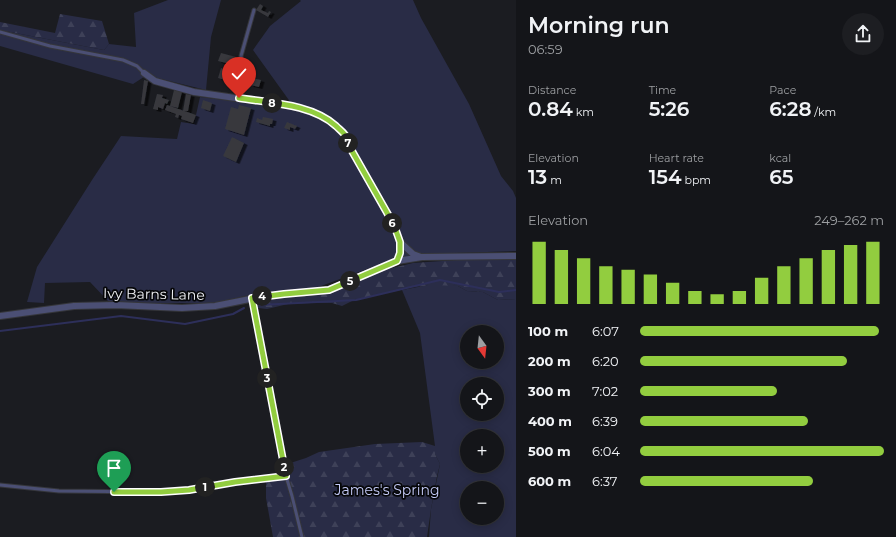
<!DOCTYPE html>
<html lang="en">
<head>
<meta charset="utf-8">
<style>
  :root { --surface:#141519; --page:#1d1e22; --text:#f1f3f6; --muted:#9d9fa2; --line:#333438; --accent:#92cd3f }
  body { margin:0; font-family:Montserrat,sans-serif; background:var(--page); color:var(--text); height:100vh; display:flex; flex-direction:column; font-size:15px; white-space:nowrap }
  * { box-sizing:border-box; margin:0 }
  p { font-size:13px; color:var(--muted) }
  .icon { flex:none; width:22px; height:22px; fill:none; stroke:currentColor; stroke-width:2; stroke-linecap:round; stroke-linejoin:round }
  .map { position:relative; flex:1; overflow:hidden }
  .drawer { display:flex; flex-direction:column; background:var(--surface); width:380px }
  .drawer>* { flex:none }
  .needle { width:26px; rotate:165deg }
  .tools { position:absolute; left:460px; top:325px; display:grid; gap:8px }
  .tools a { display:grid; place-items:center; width:44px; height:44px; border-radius:50%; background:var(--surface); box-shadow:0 2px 10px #0003,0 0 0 1px var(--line); font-size:20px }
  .pin { position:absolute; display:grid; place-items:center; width:34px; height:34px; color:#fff; margin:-41px -17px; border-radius:50% 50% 50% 0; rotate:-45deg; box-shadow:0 0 4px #0007 }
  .pin .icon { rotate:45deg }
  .km { position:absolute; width:20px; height:20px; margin:-10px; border-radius:50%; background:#222; color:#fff; font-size:11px; line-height:20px; text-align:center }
  .round { display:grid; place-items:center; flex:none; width:42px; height:42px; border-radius:21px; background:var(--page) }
  .summary { display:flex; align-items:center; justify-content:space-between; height:68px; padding:0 12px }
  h1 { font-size:22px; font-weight:600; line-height:30px }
  .metrics { display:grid; grid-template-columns:repeat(3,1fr); gap:6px; height:68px; padding:4px 12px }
  .metrics div { display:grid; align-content:center }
  .metrics b { font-size:20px; font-weight:600 }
  .metrics small { font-size:11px; font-weight:400 }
  .metrics p { font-size:11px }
  .chart { height:112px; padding:8px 12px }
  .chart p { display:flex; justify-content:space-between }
  .chart svg { width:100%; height:72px; margin-top:4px; stroke:var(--accent); stroke-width:6 }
  ul { padding:0 12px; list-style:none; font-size:13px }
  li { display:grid; grid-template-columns:64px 48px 1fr; align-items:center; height:30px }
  li i { height:10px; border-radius:5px; background:var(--accent) }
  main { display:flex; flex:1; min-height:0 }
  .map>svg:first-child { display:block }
  .grass { fill:#292c46; fill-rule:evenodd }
  .forest { fill:url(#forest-firs) }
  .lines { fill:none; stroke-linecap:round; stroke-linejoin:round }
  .stream { stroke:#2d2f5a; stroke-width:2 }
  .building { fill:#37383e; filter:url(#shadow) }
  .lane-casing { stroke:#35363b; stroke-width:5 }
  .street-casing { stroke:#35363b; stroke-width:8 }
  .lane { stroke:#4b4f74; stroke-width:3 }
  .street { stroke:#4b4f74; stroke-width:6 }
  .route-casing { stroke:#fff; stroke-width:8 }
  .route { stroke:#92cd3f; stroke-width:5 }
  .labels { text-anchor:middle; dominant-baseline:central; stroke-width:3.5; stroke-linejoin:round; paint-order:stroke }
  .street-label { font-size:14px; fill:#f1f2f6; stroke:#060709 }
  .park-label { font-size:14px; fill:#c5cbf8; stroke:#060709 }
</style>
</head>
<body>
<main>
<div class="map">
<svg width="516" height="537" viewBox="0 0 516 537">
  <defs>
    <pattern id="forest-firs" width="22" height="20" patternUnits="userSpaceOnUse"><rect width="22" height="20" fill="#292c46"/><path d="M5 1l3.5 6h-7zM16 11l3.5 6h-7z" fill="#3e4158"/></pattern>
    <filter id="shadow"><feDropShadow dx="3.5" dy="2" stdDeviation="0" flood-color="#0009"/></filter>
  </defs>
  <rect width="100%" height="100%" fill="#1b1c21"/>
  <!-- grass -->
  <path class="grass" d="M168 0H221L211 37 206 90 157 78 150 73 133 84 0 46V30L104 50 109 44 136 47 134 13Z
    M300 0H413L421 18 469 104 501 176 513 191 516 198V251L424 254 386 262 313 289 254 294 215 303H136L108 301 90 282 45 283 44 303 27 302 37 267 92 180 121 136 177 139 181 122 194 124 200 97 241 102 296 110 253 50 270 26 301 1Z
    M446 284 458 286 467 291 483 292 498 300 516 299V537H429L431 509 440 464 435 454V446L420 333 402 290 428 285ZM467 332H497V362H467ZM467 384H497V414H467ZM467 436H497V466H467ZM467 488H497V518H467Z"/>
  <!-- forest -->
  <path class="forest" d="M60 14 102 21 109 44 104 50 0 30V22L55 33Z
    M472 259 516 260V299L498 300 483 292 467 291 458 286 432 285 414 287 354 300 342 306 332 303H311L288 304 267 309 258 308V302L283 297 312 295 333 291 388 269 413 263Z
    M422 442 435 446V454L440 464 437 476 431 509 427 537H273L266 498V475L277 473 278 467 306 458 319 452 375 444Z"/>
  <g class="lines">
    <!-- stream -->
    <path class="stream" d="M259 305 356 300 440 280 499 292 516 290
      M0 331 121 316 185 324 233 314 244 308"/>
  </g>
  <!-- building -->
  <path class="building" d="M260 4 263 6 261 10 268 13 269 11 271 12 268 17 256 10Z
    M221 53 236 57 234 65 218 61Z
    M225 65 229 66 227 76 239 80 238 84 218 78 221 68 224 69Z
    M252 78 261 80 259 87 250 85Z
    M144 80 148 81 144 104H141Z
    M174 90 182 92 178 108 170 106Z
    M157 94 163 95 162 98 169 100 167 104 165 103 163 109 158 107V110L153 109Z
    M186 94 191 95 188 111H183Z
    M203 100 212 103 210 111 201 108Z
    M167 105 196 115 193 123 181 119 182 116 179 115 178 118 175 117 176 114 165 110Z
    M239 105 251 108 244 135 225 129 231 107 238 109Z
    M263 117 273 119 272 124H270V126L256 122 257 118 262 120Z
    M287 122 297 126 295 129 290 127V130L284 128Z
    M232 137 244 143 236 162 223 156Z"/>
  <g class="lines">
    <defs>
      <path id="lane" d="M0 32 50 46 123 60 137 66 144 73
        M239 98 243 77 241 56 254 10
        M252 298 286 476 292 496 302 537
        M0 485 59 491 161 492 189 490 235 482 286 476"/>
      <path id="street" d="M144 73 155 81 194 92 291 106 310 111 321 116 331 122 345 135 348 144 394 225 400 242 413 254 421 257
        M397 261 400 253V242
        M0 316 74 306 116 305 182 308 215 306 260 297 284 294 310 292 329 290 397 261 422 257 516 256"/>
    </defs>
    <!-- lane casing -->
    <use href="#lane" class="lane-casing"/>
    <!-- street casing -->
    <use href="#street" class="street-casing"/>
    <!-- lane -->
    <use href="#lane" class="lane"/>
    <!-- street -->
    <use href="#street" class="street"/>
  </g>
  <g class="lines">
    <defs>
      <path id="route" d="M114 492H161L189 490 235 482 286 476 252 298 284 294 329 290 397 261 400 253V242L394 225 348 144C347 141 346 138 345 135 343 132 339 129 336 126 312 104 270 103 239 98"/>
    </defs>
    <!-- route casing -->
    <use href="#route" class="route-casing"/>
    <!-- route -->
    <use href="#route" class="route"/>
  </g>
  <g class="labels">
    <!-- street labels -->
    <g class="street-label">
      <text transform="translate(154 294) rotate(1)">Ivy Barns Lane</text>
    </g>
    <!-- park labels -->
    <g class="park-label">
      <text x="387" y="490">James's Spring</text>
    </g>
  </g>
</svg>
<div class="tools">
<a><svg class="needle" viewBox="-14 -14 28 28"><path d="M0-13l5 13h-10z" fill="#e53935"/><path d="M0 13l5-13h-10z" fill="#9d9fa2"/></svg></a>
<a><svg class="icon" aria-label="locate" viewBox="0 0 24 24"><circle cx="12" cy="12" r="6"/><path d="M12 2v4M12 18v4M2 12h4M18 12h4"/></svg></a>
<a>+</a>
<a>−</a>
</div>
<div class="pin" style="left:114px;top:492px;background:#1e9e55"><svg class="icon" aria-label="arrive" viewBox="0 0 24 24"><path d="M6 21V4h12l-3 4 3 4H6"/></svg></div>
<div class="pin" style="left:239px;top:98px;background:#d93025"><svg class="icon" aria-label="check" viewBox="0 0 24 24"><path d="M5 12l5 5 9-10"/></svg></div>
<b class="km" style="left:205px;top:487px">1</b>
<b class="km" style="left:284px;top:467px">2</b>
<b class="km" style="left:267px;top:378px">3</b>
<b class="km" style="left:262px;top:296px">4</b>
<b class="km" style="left:350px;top:281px">5</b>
<b class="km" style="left:392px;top:223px">6</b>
<b class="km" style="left:348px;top:143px">7</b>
<b class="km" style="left:272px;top:103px">8</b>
</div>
<section class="drawer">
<div class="summary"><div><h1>Morning run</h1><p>06:59</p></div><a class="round"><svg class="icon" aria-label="share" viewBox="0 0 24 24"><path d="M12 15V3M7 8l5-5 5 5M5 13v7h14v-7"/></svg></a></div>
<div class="metrics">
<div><p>Distance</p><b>0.84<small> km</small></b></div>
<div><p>Time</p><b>5:26</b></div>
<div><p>Pace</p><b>6:28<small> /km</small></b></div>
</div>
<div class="metrics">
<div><p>Elevation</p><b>13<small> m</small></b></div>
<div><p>Heart rate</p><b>154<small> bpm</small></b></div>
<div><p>kcal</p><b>65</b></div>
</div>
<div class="chart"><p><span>Elevation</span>249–262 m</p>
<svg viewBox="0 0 160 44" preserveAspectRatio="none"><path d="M5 44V6M15 44V11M25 44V16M35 44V21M45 44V23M55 44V26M65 44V31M75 44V36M85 44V38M95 44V36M105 44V28M115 44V21M125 44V16M135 44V11M145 44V8M155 44V6"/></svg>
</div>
<ul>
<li><b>100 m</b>6:07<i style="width:98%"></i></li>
<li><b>200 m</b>6:20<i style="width:85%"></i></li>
<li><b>300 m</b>7:02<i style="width:56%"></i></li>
<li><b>400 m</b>6:39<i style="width:69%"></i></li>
<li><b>500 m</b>6:04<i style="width:100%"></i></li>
<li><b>600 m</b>6:37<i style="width:71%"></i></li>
</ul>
</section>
</main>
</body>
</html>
